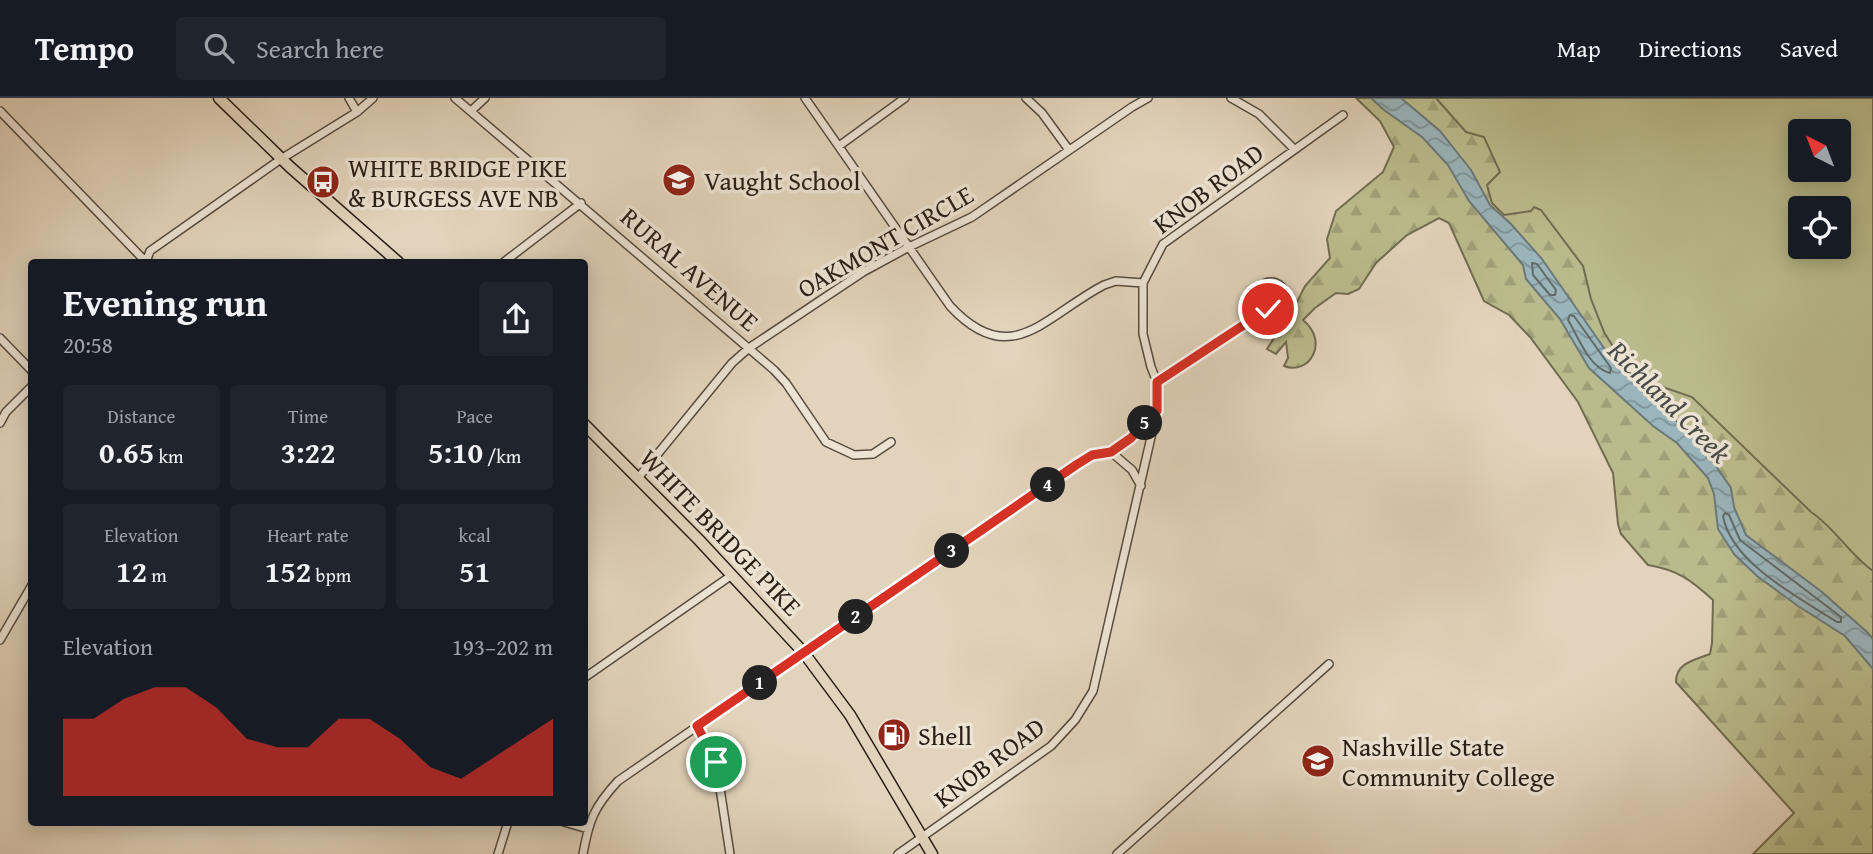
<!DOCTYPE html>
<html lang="en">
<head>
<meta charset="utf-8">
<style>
  :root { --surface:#171b24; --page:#20242c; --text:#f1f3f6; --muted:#9ea1a6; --line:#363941; --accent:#d93025 }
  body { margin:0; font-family:"Gentium Book Plus",serif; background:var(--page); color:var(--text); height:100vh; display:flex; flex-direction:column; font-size:26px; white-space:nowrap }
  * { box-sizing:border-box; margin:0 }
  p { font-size:23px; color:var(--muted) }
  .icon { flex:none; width:38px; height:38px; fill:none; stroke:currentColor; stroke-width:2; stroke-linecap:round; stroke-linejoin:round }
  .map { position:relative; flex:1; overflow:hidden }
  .side { position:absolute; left:28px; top:161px; width:560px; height:567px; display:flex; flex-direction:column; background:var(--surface); border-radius:7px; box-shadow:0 4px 18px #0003 }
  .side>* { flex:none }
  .needle { width:46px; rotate:318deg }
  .buttons { position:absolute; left:1788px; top:21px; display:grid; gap:14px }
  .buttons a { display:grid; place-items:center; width:63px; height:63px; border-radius:7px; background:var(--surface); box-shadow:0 4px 18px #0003; font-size:35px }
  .pin { position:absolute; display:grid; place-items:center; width:60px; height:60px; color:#fff; margin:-30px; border:4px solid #fff; border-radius:50%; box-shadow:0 2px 7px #0007 }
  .km { position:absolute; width:35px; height:35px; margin:-18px; border-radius:50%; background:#222; color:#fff; font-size:19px; line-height:35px; text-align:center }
  .round { display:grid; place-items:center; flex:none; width:74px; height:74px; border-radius:7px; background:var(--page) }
  .headline { display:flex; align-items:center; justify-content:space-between; height:119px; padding:0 35px }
  h1 { font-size:38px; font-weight:800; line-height:52px }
  .metrics { display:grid; grid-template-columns:repeat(3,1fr); gap:10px; height:119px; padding:7px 35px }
  .metrics div { display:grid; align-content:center; border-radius:7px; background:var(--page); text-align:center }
  .metrics b { font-size:30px; font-weight:800 }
  .metrics small { font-size:19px; font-weight:400 }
  .metrics p { font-size:19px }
  .chart { height:196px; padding:14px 35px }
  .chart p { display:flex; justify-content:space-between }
  .chart svg { width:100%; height:126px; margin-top:7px; fill:var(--accent); opacity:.7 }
  header { display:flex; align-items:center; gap:42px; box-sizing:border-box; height:98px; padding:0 35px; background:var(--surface); border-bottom:2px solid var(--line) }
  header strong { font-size:33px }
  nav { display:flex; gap:38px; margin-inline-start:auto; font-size:24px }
  .search { width:490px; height:63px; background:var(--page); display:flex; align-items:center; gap:18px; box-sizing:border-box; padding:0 24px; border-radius:7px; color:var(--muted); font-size:26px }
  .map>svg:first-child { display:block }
  .green { fill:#babb8c; stroke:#716c51; stroke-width:2; fill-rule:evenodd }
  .forest { fill:url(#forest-firs); stroke:#716c51; stroke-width:2 }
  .water { fill:url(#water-waves); stroke:#6c797a; stroke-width:2 }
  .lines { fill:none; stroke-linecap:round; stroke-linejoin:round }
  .shore { stroke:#616a69; stroke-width:2 }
  .street-casing { stroke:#564c40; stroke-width:10 }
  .primary-casing { stroke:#281e16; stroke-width:13 }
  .street { stroke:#ece3d3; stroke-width:7 }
  .primary { stroke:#e2d4bc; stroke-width:10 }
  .route-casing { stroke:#fff; stroke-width:14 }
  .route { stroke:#d93025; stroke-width:9 }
  .labels { text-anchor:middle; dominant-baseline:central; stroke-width:7; stroke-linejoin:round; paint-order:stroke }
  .poi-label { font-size:26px; fill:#281e16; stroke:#ece3d3; text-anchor:start }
  .street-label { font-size:26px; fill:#281e16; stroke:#ece3d3 }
  .water-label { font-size:28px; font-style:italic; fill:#4a4b48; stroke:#ece3d3 }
</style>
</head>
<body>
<header>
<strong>Tempo</strong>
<div class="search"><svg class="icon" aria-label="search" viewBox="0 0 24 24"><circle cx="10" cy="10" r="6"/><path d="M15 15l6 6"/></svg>Search here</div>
<nav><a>Map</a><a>Directions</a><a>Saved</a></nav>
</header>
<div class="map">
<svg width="1873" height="756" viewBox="0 0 1873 756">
  <defs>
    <pattern id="forest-firs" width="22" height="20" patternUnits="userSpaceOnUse" patternTransform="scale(1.75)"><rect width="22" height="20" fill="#babb8c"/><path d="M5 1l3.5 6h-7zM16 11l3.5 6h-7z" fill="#a0a078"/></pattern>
    <pattern id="water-waves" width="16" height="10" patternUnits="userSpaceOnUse" patternTransform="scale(1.75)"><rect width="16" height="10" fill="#9ab5bc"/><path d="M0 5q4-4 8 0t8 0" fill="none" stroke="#7e9398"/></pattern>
  </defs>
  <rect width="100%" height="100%" fill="#e2d4bc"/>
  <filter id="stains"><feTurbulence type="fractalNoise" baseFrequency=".00286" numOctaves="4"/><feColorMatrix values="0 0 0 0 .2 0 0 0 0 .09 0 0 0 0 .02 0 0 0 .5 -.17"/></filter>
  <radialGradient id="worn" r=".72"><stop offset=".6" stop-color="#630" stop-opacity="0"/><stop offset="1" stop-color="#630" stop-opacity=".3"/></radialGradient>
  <!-- green -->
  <path class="green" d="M1401 0H1873V541L1645 296ZM1801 33H1839V72H1801ZM1801 110H1839V149H1801Z"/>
  <!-- forest -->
  <path class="forest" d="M1356 0H1436L1466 34 1484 39 1500 74 1487 87 1492 105 1504 117 1531 113 1534 109 1541 112 1583 168 1591 201 1604 234 1631 278 1692 299 1811 414C1835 430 1849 456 1873 473V756H1753L1794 715 1676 584C1676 565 1694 562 1710 556L1712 545 1713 502C1691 482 1678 472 1648 467L1621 436 1618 426 1613 375 1578 304 1530 239 1509 217 1484 203 1449 125 1439 120 1407 137 1376 165 1359 191 1348 196 1336 195 1315 210 1303 222C1330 244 1309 278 1284 268L1288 260 1286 244 1276 256 1267 251 1295 208 1305 188 1330 160 1327 141 1336 113 1383 74 1394 49 1380 23Z"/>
  <!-- water -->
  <path class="water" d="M1371 0H1401L1440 33 1471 72 1490 107 1511 126 1542 161 1604 250 1645 296 1669 315 1709 358 1731 390 1734 409 1746 437 1822 494 1868 535 1873 541V571L1845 538 1798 508 1757 478 1734 456 1718 431 1714 396 1708 380 1677 345 1653 328 1589 270 1560 221 1526 181 1523 167 1469 103 1448 67 1422 39 1384 12Z"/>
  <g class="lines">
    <!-- shore -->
    <path class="shore" d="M1532 165 1537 166 1556 192 1555 197H1550L1533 177Z
      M1570 217 1574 218 1611 270 1610 275C1589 270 1579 240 1568 222Z
      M1725 415 1729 417 1740 442 1841 519V524H1837C1800 500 1731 465 1723 418Z"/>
    <defs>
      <path id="street" d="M349 0 357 14
        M455 0 774 272 786 285 826 344 854 357 873 356 891 344
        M805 0 950 208C1011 274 1046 217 1104 187L1116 183 1143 185
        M1026 0 1042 15 1069 52
        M1231 0 1259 16 1294 51
        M0 13 146 164
        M471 13 485 0
        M839 48 905 0
        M146 164 150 153 281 61 357 14 373 0
        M504 164 581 105
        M1257 198a14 14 0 1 1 28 0a14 14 0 1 1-28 0Z
        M0 240 32 273
        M1157 284 1266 211
        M0 325 6 314 32 288
        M1111 354 1132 372 1141 388
        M638 380 732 265 749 250 863 174 909 149 972 119 1132 9 1148 0
        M0 542 32 487
        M584 580 732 477
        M697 628 716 664 730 756
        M564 724 588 731
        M498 756 508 724
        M583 756C589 722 594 709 618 683L1076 367 1092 357 1111 354 1131 340 1157 313
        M898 756 1051 648 1075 622 1093 593 1157 313V284L1151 269 1143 236V185L1163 146 1343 17
        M1117 756 1329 566"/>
      <path id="primary" d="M219 0 290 69 398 164
        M584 326 699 442 804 555 850 617 932 756"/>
    </defs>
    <!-- street casing -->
    <use href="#street" class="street-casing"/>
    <!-- primary casing -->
    <use href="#primary" class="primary-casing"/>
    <!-- street -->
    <use href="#street" class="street"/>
    <!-- primary -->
    <use href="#primary" class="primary"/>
  </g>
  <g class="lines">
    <defs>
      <path id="route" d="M716 664 697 628 1076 367 1092 357 1111 354 1131 340 1157 313V284L1268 211"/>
    </defs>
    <!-- route casing -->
    <use href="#route" class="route-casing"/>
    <!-- route -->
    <use href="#route" class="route"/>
  </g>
  <!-- icons -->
  <defs>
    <symbol id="school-disc" viewBox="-11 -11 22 22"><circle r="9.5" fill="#8f2418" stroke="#ece3d3"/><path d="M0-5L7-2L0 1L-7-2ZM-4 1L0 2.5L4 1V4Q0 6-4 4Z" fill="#fff"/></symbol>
    <symbol id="bus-disc" viewBox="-11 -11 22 22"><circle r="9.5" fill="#8f2418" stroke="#ece3d3"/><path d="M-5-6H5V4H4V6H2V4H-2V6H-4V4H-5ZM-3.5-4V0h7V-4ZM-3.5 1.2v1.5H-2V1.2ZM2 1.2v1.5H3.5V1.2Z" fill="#fff"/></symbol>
    <symbol id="fuel-disc" viewBox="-11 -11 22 22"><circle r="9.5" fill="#8f2418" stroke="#ece3d3"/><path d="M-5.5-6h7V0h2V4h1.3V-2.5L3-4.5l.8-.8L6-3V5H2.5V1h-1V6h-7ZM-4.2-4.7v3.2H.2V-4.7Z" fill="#fff"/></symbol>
    <symbol id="university-disc" viewBox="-11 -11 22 22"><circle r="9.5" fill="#8f2418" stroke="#ece3d3"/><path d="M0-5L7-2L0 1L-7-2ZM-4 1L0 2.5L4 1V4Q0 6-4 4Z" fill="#fff"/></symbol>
  </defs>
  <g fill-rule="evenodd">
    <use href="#school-disc" x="660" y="63" width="38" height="38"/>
    <use href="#bus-disc" x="304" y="65" width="38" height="38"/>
    <use href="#fuel-disc" x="875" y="618" width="38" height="38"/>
    <use href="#university-disc" x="1299" y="644" width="38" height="38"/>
  </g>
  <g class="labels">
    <!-- poi labels -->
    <g class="poi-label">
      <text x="348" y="69">WHITE BRIDGE PIKE<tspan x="348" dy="30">&amp; BURGESS AVE NB</tspan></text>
      <text x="704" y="82">Vaught School</text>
      <text x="918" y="637">Shell</text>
      <text x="1342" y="648">Nashville State<tspan x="1342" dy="30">Community College</tspan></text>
    </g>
    <!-- street labels -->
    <g class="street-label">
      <text transform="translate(1208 90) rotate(-37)">KNOB ROAD</text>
      <text transform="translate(885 143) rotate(-30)">OAKMONT CIRCLE</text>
      <text transform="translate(690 171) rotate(41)">RURAL AVENUE</text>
      <text transform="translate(721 434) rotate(46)">WHITE BRIDGE PIKE</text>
      <text transform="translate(989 664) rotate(-37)">KNOB ROAD</text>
    </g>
    <!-- water labels -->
    <g class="water-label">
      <text transform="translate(1670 303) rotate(45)">Richland Creek</text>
    </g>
  </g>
  <rect width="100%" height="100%" filter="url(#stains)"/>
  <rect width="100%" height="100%" fill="url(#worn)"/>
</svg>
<div class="buttons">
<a><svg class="needle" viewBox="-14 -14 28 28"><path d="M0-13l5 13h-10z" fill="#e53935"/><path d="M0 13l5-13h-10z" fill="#9ea1a6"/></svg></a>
<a><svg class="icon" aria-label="locate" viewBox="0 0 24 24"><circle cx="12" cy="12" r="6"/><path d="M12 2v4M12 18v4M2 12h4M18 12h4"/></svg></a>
</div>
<div class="pin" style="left:716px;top:664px;background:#1e9e55"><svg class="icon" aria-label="arrive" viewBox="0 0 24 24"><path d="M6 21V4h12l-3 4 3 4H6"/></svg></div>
<div class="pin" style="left:1268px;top:211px;background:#d93025"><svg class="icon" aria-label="check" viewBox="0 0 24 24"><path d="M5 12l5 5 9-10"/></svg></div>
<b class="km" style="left:760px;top:585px">1</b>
<b class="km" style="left:856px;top:519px">2</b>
<b class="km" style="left:952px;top:453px">3</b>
<b class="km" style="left:1048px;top:387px">4</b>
<b class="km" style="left:1145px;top:325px">5</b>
<section class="side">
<div class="headline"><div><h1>Evening run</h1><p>20:58</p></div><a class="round"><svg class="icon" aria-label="share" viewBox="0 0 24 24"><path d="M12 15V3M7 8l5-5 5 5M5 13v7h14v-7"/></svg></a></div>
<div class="metrics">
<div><p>Distance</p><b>0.65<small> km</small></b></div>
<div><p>Time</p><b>3:22</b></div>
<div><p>Pace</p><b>5:10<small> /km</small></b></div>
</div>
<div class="metrics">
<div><p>Elevation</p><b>12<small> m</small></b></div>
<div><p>Heart rate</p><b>152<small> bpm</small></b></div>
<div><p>kcal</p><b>51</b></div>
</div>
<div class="chart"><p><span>Elevation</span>193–202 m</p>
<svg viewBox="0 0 160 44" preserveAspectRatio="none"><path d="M0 44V17L10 17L20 10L30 6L40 6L50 13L60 24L70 27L80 27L90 17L100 17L110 24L120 34L130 38L140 31L150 24L160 17V44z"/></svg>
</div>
</section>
</div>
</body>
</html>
